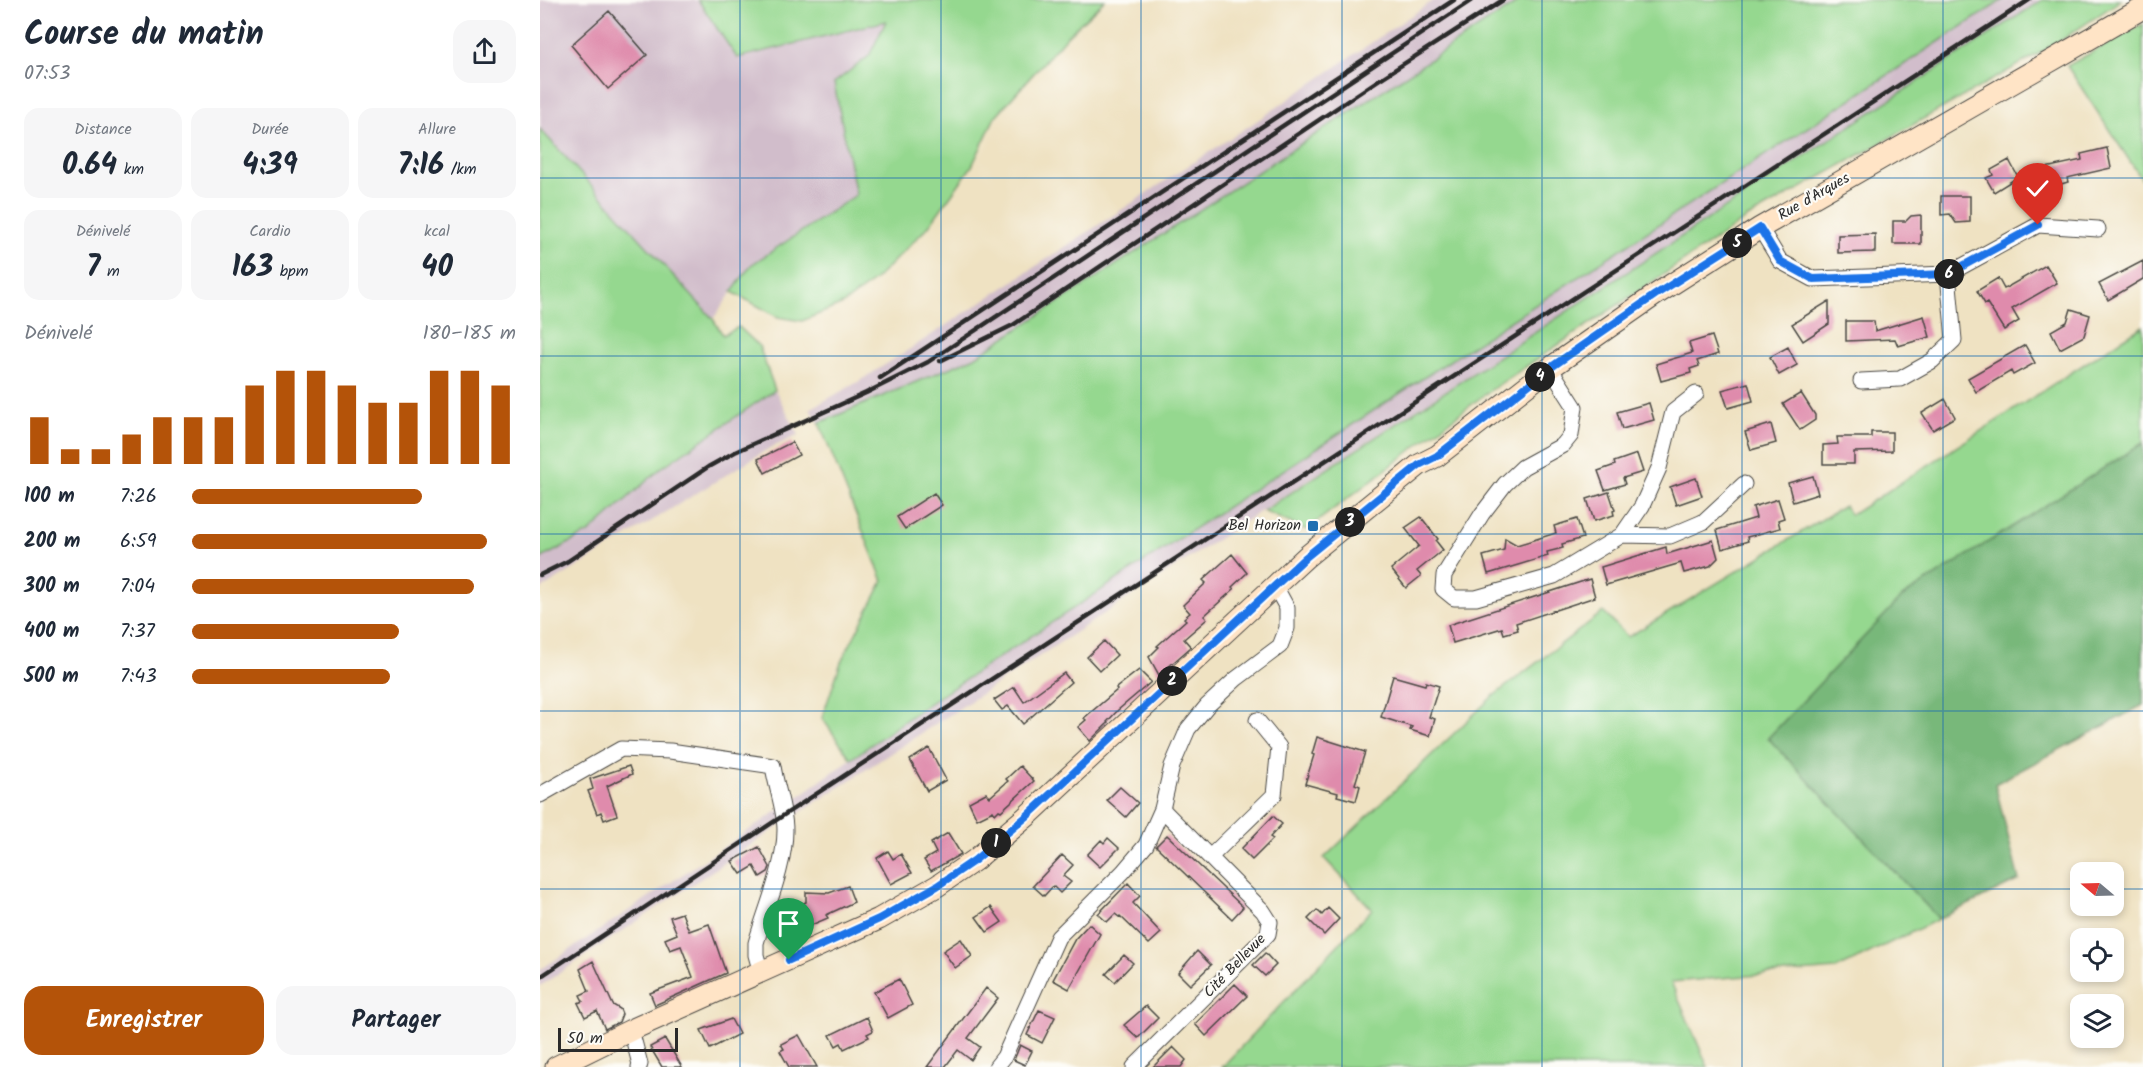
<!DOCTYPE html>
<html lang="fr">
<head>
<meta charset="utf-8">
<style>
  :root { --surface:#fff; --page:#f6f6f7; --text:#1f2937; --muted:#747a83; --accent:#b45309 }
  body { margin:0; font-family:Kalam,sans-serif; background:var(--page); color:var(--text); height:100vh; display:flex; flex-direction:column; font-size:22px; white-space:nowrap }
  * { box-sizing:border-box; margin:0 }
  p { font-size:20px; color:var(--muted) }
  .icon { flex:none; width:33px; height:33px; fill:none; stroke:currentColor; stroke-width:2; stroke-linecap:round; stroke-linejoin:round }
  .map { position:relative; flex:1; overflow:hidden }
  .sheet { display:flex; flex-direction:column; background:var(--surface); width:540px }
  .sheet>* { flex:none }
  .needle { width:39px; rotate:289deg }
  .buttons { position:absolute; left:1530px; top:862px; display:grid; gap:12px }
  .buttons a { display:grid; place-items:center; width:54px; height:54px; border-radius:12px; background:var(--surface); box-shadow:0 3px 9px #0003; font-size:30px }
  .scale { position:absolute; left:18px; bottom:15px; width:120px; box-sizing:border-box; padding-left:6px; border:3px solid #2b2b2b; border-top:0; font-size:16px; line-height:21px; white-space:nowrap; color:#2b2b2b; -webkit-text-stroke:4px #fdfcf7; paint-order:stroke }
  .pin { position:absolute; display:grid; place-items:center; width:51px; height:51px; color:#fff; margin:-62px -26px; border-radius:50% 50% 50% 0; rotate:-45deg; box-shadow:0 0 6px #0007 }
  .pin .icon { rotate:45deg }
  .km { position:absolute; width:30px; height:30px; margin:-15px; border-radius:50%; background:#222; color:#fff; font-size:16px; line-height:30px; text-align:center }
  .round { display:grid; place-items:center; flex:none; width:63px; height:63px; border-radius:18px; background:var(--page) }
  .head { display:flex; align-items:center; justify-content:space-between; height:102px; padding:0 24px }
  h1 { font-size:33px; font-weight:700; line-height:45px }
  .figures { display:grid; grid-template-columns:repeat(3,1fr); gap:9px; height:102px; padding:6px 24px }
  .figures div { display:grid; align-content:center; border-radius:15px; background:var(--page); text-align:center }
  .figures b { font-size:30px; font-weight:700 }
  .figures small { font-size:16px; font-weight:400 }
  .figures p { font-size:16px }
  .chart { height:168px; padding:12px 24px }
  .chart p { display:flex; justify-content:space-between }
  .chart svg { width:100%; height:108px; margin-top:6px; stroke:var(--accent); stroke-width:6 }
  .button { display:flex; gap:12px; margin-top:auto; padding:12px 24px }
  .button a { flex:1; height:69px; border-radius:18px; background:var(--accent); color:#fff; font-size:24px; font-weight:700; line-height:69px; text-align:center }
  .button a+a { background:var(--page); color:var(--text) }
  ul { padding:0 24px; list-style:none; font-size:20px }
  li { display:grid; grid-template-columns:96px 72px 1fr; align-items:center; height:45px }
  li i { height:15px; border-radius:8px; background:var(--accent) }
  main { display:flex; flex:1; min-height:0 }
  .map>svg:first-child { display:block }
  .industrial { fill:#d1bdcb }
  .green { fill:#95d88f; stroke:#60825d; stroke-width:1.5 }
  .forest { fill:#78b87a; stroke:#527252; stroke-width:1.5 }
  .building { fill:#df8bac }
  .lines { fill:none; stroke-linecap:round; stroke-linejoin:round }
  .minor-casing { stroke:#484642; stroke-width:17 }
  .secondary-casing { stroke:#484642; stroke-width:23 }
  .minor { stroke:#fff; stroke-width:15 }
  .secondary { stroke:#ffe4c6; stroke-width:21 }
  .rail { stroke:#2b2b2b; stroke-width:4.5 }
  .route-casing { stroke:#fff; stroke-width:12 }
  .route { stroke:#1a73e8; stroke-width:8 }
  .grid { fill:none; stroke:#1f6fb2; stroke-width:1.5; stroke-opacity:0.55 }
  .poi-dot { fill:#1f6fb2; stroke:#fdfcf7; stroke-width:2 }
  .labels { text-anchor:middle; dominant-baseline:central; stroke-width:4.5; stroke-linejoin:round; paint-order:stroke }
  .street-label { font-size:15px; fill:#2b2b2b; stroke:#fdfcf7 }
  .poi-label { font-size:15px; fill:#2b2b2b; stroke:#fdfcf7; text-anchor:end }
</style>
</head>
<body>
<main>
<section class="sheet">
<div class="head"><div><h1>Course du matin</h1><p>07:53</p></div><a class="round"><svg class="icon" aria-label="share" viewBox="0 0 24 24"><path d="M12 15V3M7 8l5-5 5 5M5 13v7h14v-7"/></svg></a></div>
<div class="figures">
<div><p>Distance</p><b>0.64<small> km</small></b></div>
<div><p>Durée</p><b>4:39</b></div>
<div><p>Allure</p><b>7:16<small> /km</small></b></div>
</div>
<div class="figures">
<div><p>Dénivelé</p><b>7<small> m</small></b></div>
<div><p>Cardio</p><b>163<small> bpm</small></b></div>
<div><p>kcal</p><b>40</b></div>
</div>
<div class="chart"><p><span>Dénivelé</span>180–185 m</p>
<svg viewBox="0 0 160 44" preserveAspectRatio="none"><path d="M5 44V25M15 44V38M25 44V38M35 44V32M45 44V25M55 44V25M65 44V25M75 44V12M85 44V6M95 44V6M105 44V12M115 44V19M125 44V19M135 44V6M145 44V6M155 44V12"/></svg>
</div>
<ul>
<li><b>100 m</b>7:26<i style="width:71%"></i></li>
<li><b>200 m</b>6:59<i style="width:91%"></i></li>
<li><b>300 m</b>7:04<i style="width:87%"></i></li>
<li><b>400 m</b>7:37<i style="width:64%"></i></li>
<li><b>500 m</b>7:43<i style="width:61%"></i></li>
</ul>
<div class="button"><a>Enregistrer</a><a>Partager</a></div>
</section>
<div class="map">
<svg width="1603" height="1067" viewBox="0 0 1603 1067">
  <rect width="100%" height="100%" fill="#fdfcf7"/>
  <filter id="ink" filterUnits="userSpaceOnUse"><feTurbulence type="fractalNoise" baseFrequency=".0167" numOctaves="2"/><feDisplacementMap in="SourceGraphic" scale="12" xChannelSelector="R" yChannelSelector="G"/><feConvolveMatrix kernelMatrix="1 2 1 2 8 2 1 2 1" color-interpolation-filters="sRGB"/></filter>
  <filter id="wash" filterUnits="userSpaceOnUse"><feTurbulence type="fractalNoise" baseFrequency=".008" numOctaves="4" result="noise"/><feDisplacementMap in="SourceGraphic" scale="24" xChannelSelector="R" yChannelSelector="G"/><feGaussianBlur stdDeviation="1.35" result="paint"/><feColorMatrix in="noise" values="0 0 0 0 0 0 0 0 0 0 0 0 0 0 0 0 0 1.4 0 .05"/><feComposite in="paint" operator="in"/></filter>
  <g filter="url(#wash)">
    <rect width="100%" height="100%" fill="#efe2c2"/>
    <!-- industrial -->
    <path class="industrial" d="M0 0H158L197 58 346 20 329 56 294 83 317 195 211 265 173 319 0 129Z
      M894 0H981L435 357 279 423 270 409 318 382 370 349 724 116Z
      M1463 0H1502L238 827 0 986V970L251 802 385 706 868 388Z
      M235 390 259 435 228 449 0 590V559L50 532 121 468Z"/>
    <!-- green -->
    <path class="green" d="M158 0H565L527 36 455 117 432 166 388 227 335 280 303 304 262 321 238 317 192 292 211 265 316 195 294 83 329 56 346 21 197 58Z
      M981 0H1463L868 388 385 706 311 759 282 718 301 662 343 581 279 423 435 357Z
      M1502 0H1581L1514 45 1206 219 948 392 766 530 723 511Z
      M1603 24V181L1527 66Z
      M0 129 173 319 183 335 199 327 219 346 235 390 121 468 50 532 0 559Z
      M1603 326V443L1362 597 1228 738 1399 919 1296 969 1131 982 1168 1067H682L832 909 784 858 952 697 1063 612 1088 637 1304 506 1311 515Z"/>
    <!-- forest -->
    <path class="forest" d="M1603 443V705L1455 784 1479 880 1399 919 1228 738 1362 597Z"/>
    <g id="blocks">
      <!-- building -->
      <path class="building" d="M69 11 107 55 68 89 31 45Z
        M1567 148 1571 168 1527 178 1528 182 1501 190 1496 170 1542 160 1541 154Z
        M1469 160 1478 177 1454 192 1446 178 1453 175 1451 170Z
        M1401 196H1430V222L1416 223 1410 214 1401 215Z
        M1381 215V244H1353V221H1366L1371 216Z
        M1335 234V252L1298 253V235Z
        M1603 261V279L1568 300 1559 284Z
        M1506 265 1517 283 1472 309 1479 321 1464 330 1447 303 1445 304 1437 291 1458 278 1464 289Z
        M1289 301V324L1263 341 1252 324Z
        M1531 309 1550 315 1544 336 1520 349 1511 331 1527 322Z
        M1384 316 1390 337 1358 346 1355 339 1306 341V321H1334L1335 331Z
        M1172 336 1178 354 1157 361 1159 366 1150 369 1151 373 1121 381 1116 364 1152 353 1149 343Z
        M1485 345 1495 363 1473 375 1471 371 1436 392 1428 378Z
        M1248 347 1257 365 1239 375 1230 357Z
        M1208 383 1213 401 1188 408 1182 390Z
        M1261 393 1275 415V420L1260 430 1243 404Z
        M1405 399 1415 417 1393 430 1382 413Z
        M1109 403 1114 420 1082 429 1077 412Z
        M1231 424 1236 443 1211 450 1205 432Z
        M1331 432H1352V451L1314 452V464H1283V445L1298 444 1297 437H1331Z
        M252 442 259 455 225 473 218 459Z
        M1097 454 1103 472 1083 478 1085 484 1065 490 1058 471 1075 465 1074 462Z
        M1273 476 1278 494 1253 502 1248 483Z
        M1156 478 1162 496 1136 505 1130 487Z
        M1069 492 1075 510 1073 511 1074 515 1054 521 1047 499Z
        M394 493 402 505 365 529 357 517Z
        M1238 499 1244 518 1238 520 1240 528 1207 537 1208 541 1182 549 1177 530 1216 518 1213 507Z
        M881 517 898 539 896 541 903 550 877 571 881 576 866 588 851 569 879 546 865 528Z
        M1037 519 1043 538 1022 544 1023 548 1007 552 1008 556 948 574 943 556 964 550 965 538 977 545 1016 533 1014 526Z
        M1173 540 1178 558 1170 566 1144 573 1141 563 1066 585 1061 567 1126 547 1127 554Z
        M692 554 707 573 692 587 694 589 664 616 667 619 644 639 651 647 619 675 609 657 619 647 617 646 646 620 644 618 650 613 643 605 666 583 663 580Z
        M1050 579 1055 597 976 623 978 630 964 634 962 628 913 643 908 625Z
        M564 641 577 655 560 671 547 657Z
        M599 670 611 682 578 710 567 722 568 723 550 741 538 727 546 720 544 718 577 690 576 688Z
        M524 673 531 682 483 724 468 706 462 710 454 700 474 687 484 702Z
        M853 676 885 685 886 682 899 686 889 717 895 719 890 736 870 730 872 727 841 717Z
        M777 737 825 752 815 784 820 786 816 801 797 796 798 793 765 784 774 755 772 754Z
        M389 748 406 780 387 791 370 760Z
        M89 766 92 774 67 786 77 815 64 820 61 812 57 814 48 791 53 789 50 779Z
        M480 766 494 781 461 811 459 810 455 814 453 811 437 819 429 802 446 793 450 797 468 781 466 779Z
        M580 787 598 803 586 817 567 800Z
        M733 816 742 824 730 837 733 839 712 860 701 849Z
        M408 833 421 854 391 871 384 860 396 853 391 843Z
        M627 835 703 907 692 919 616 846Z
        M568 838 579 848 560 867 547 855 561 840 564 843Z
        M219 847 230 867 228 872 220 877 214 866 201 874 192 861Z
        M348 851 353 859 361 854 372 873 351 884 337 858Z
        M522 855 533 865 523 876 531 882 520 893 513 886 504 896 493 886Z
        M588 883 600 896 593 903 621 933 609 944 580 916 579 917 575 914 567 922 558 914Z
        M308 886 314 902 286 915 288 918 250 934 243 920 249 917 246 912 266 902V892L289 893Z
        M451 907 462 922 447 932 436 917Z
        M788 908 799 919 784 935 768 919 777 910 782 915Z
        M142 913 149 931 169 924 186 973 115 1005 110 993 153 977 141 946 130 950 125 939 137 934 130 917Z
        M549 924 560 934 529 989 513 980 535 939Z
        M421 939 432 956 415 968 403 951Z
        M657 951 671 965 650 985 638 973Z
        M725 953 736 965 725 976 713 965Z
        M584 955 593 963 575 982 566 974Z
        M53 961 73 1005 80 1009 82 1014 79 1022 65 1029 57 1011 45 1017 38 1003 43 1001 40 995 49 991 40 969Z
        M359 979 372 1005 348 1018 334 992Z
        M695 984 707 996 666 1036 655 1024Z
        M446 988 458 998 428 1038 440 1047 431 1060 418 1050 405 1067H387Z
        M606 1006 618 1018 598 1038 584 1025Z
        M499 1010 515 1017 502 1043 487 1035Z
        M327 1017 333 1031 327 1034 329 1037 304 1049 301 1043 296 1046 290 1035Z
        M191 1019 199 1034 170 1049 161 1030Z
        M259 1035 277 1067H249L240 1051 244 1049 241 1044Z
        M125 1039 142 1067H122L110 1047Z
        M480 1045 492 1051 485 1065 474 1060Z
        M633 1047 646 1060 641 1067H613Z"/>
    </g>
  </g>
  <g filter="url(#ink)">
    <use href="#blocks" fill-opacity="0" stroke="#484642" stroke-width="1.5"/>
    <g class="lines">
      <defs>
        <path id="minor" d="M1220 228 1240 261 1273 279 1408 274 1498 225 1558 229
          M1010 368 1035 407 1031 435 1023 445 983 467 965 484 942 514 904 575 903 589 914 598H936L1014 576 1082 535 1102 506 1119 468 1133 412 1156 394
          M1321 381 1360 379 1392 361 1414 340 1408 274
          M1082 535 1130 536 1163 522 1204 484
          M0 795 81 749 130 751 233 766C236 787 245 809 245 830 245 866 226 908 216 943V955L221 973
          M670 857 734 795 739 747 717 720
          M91 1030 100 1064 99 1067
          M456 1067 464 1057 518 937 583 872 606 845 622 809 632 766 648 729 667 706 696 679 740 646 747 628V608L735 586
          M594 1067 728 934 730 922 723 911 622 809"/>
        <path id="secondary" d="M16 1067 91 1030 339 919 397 886 435 860 486 817 766 557 879 465 897 456 1010 368 1115 295 1220 228 1603 8"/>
      </defs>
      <!-- minor casing -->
      <use href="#minor" class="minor-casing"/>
      <!-- secondary casing -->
      <use href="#secondary" class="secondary-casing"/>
      <!-- minor -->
      <use href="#minor" class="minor"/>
      <!-- secondary -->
      <use href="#secondary" class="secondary"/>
      <!-- rail -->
      <path class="rail" d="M400 361 473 325 837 81 963 0
        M340 378 914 0
        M0 575 28 561 168 467 195 452 326 393 388 362 932 0
        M0 977 244 815 1489 0"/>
    </g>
  </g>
  <g class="lines" filter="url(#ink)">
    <defs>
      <path id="route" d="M249 960 339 919 397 886 435 860 486 817 766 557 879 465 897 456 1010 368 1115 295 1220 228 1240 261 1273 279 1408 274 1498 225"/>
    </defs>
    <!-- route casing -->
    <use href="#route" class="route-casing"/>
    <!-- route -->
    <use href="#route" class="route"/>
  </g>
  <!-- grid -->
  <path class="grid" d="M200 0V1067M401 0V1067M601 0V1067M802 0V1067M1002 0V1067M1202 0V1067M1403 0V1067M0 178H1603M0 356H1603M0 534H1603M0 711H1603M0 889H1540M1574 889H1603"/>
  <!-- markers -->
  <rect class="poi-dot" x="767" y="520" width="12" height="12" rx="3"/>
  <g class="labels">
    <!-- street labels -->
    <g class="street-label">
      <text transform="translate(1274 197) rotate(-30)">Rue d'Arques</text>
      <text transform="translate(695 966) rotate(-46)">Cité Bellevue</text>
    </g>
    <!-- poi labels -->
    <g class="poi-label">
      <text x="761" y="526">Bel Horizon</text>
    </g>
  </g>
</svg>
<div class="buttons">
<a><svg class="needle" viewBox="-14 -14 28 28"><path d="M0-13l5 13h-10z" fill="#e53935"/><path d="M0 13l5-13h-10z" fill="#747a83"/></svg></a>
<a><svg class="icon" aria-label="locate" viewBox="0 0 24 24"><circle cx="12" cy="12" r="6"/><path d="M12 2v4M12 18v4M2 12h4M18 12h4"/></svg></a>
<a><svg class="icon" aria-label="layers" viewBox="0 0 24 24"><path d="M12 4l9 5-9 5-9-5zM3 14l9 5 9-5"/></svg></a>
</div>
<div class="scale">50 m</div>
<div class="pin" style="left:249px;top:960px;background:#1e9e55"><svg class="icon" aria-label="arrive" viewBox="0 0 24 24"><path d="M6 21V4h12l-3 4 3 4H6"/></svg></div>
<div class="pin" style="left:1498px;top:225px;background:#d93025"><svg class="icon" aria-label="check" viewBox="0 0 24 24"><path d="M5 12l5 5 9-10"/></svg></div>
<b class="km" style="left:456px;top:843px">1</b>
<b class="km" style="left:632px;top:681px">2</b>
<b class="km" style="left:810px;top:522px">3</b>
<b class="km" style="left:1000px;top:377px">4</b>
<b class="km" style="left:1197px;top:243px">5</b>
<b class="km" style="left:1409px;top:274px">6</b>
</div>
</main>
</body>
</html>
